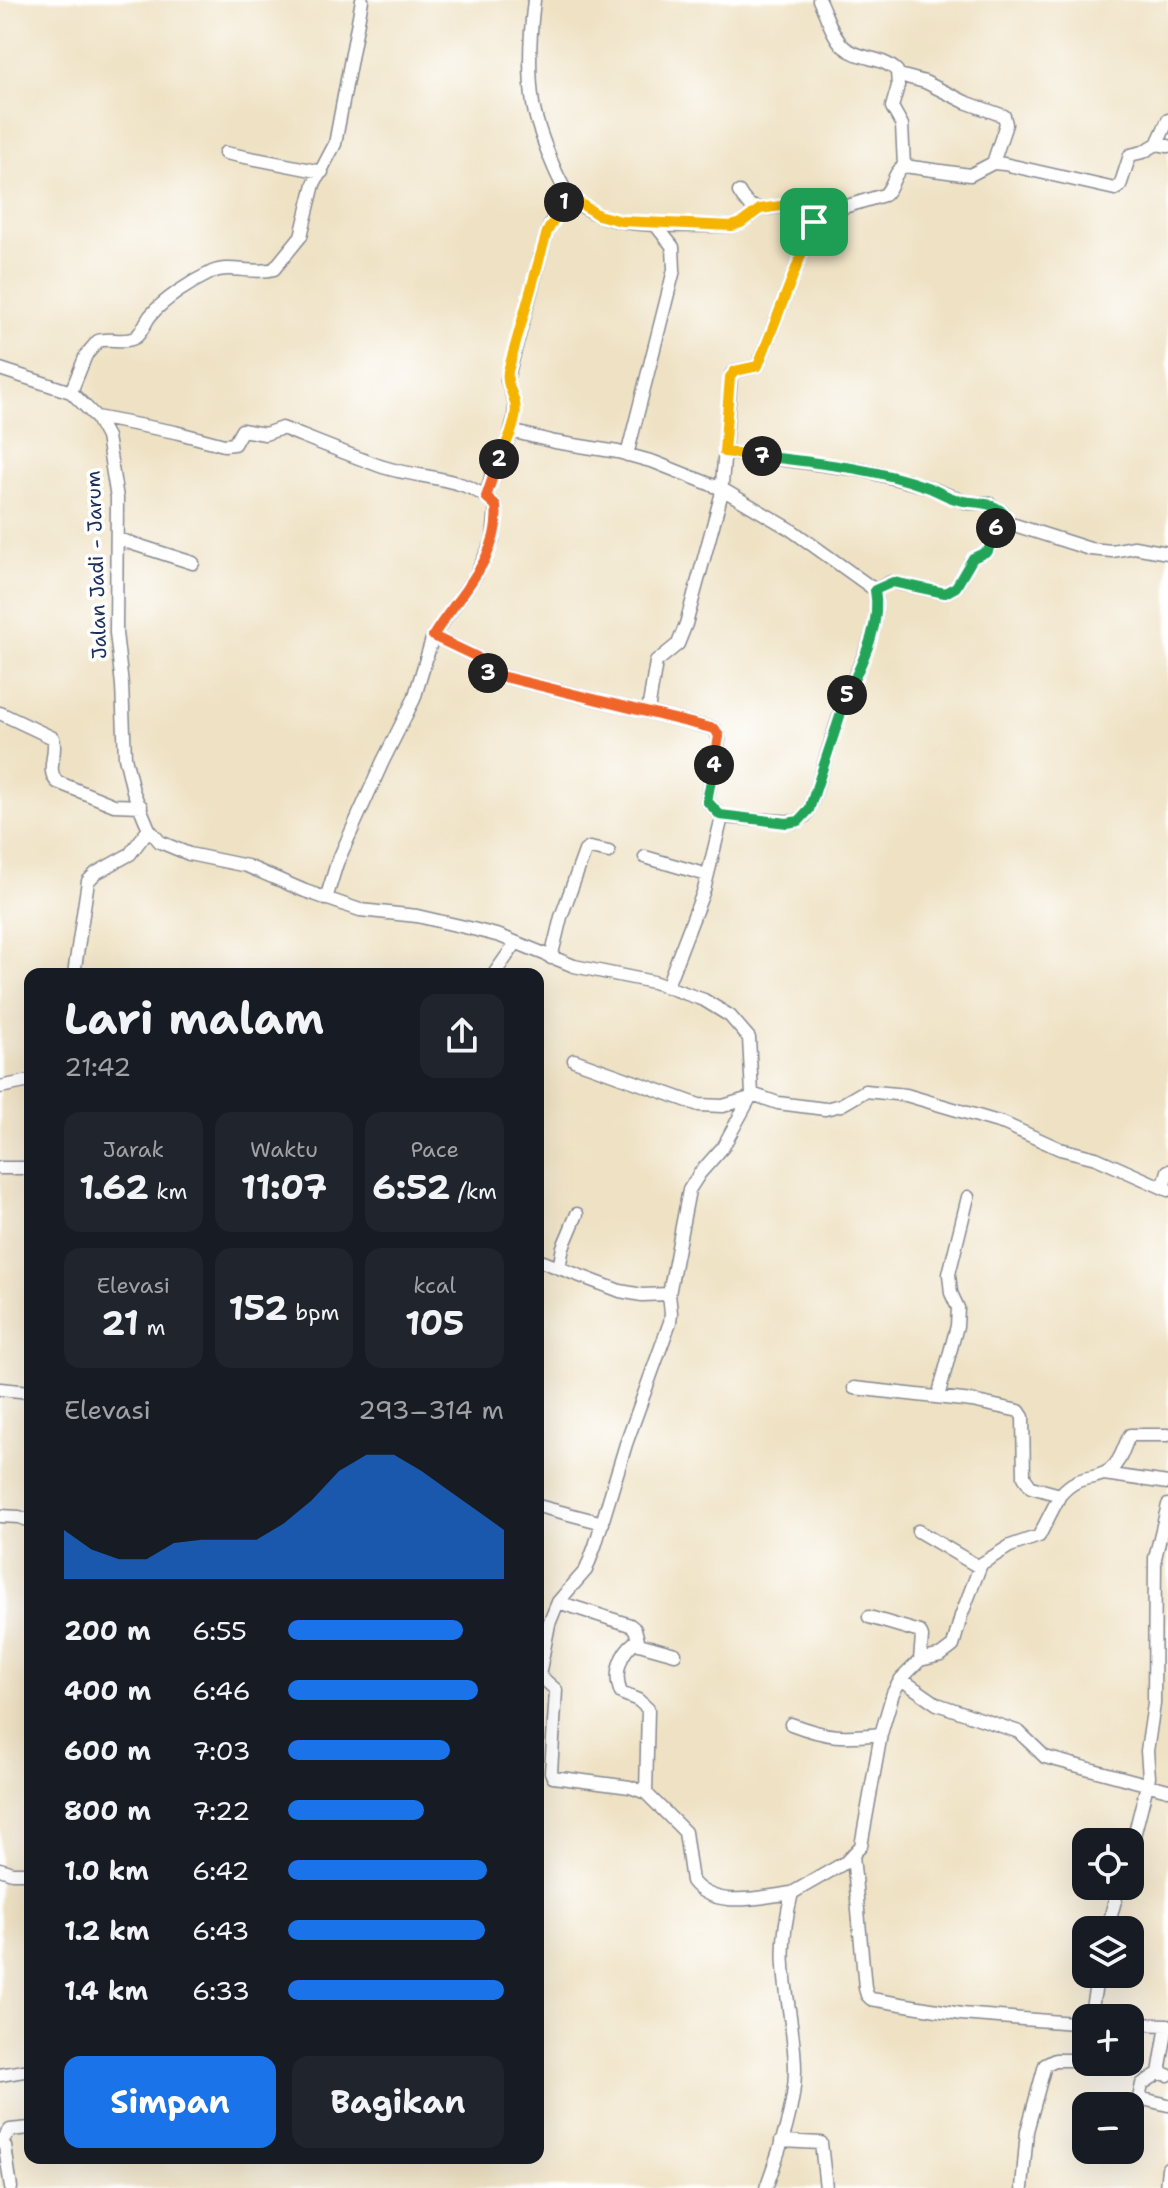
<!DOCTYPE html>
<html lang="id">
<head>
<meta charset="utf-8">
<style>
  :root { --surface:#171b24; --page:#20242c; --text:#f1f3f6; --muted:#9ea1a6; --accent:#1a73e8 }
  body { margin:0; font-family:"Shantell Sans",sans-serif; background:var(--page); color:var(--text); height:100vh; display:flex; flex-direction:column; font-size:30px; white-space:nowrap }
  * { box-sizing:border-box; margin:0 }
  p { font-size:26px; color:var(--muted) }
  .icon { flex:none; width:44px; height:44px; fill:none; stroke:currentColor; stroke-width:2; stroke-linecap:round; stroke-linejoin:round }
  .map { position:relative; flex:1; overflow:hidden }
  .sheet { position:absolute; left:24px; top:968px; width:520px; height:1196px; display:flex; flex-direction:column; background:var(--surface); border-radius:16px; box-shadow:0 8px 32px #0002 }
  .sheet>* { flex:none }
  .tools { position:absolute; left:1072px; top:1828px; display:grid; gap:16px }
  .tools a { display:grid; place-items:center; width:72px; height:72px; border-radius:16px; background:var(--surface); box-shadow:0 8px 32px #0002; font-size:40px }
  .pin { position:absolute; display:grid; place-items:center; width:68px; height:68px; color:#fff; margin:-34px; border-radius:16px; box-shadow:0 4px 12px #0006 }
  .km { position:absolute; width:40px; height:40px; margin:-20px; border-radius:50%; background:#222; color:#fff; font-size:22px; line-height:40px; text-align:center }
  .round { display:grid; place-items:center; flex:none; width:84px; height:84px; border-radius:16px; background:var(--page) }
  .head { display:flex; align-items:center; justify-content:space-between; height:136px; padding:0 40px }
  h1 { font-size:44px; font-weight:700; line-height:60px }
  .figures { display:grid; grid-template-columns:repeat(3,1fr); gap:12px; height:136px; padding:8px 40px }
  .figures div { display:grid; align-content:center; border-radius:16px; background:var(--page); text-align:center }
  .figures b { font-size:34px; font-weight:700 }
  .figures small { font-size:22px; font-weight:400 }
  .figures p { font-size:22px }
  .chart { height:224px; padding:16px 40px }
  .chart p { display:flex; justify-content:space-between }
  .chart svg { width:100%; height:144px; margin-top:8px; fill:var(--accent); opacity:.7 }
  .cta { display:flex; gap:16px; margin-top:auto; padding:16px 40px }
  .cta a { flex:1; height:92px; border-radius:16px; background:var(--accent); color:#fff; font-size:32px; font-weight:700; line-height:92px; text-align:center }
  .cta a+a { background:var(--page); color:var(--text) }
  ul { padding:0 40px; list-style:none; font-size:26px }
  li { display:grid; grid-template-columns:128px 96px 1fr; align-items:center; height:60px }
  li i { height:20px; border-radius:10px; background:var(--accent) }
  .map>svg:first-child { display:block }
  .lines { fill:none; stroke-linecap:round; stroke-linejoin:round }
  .minor-casing { stroke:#858891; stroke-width:15 }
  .minor { stroke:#fff; stroke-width:12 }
  .split-1-casing { stroke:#fff; stroke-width:16 }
  .split-2-casing { stroke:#fff; stroke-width:16 }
  .split-3-casing { stroke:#fff; stroke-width:16 }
  .split-4-casing { stroke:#fff; stroke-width:16 }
  .split-5-casing { stroke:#fff; stroke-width:16 }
  .split-6-casing { stroke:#fff; stroke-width:16 }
  .split-7-casing { stroke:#fff; stroke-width:16 }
  .split-8-casing { stroke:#fff; stroke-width:16 }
  .split-1 { stroke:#f5b400; stroke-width:10 }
  .split-2 { stroke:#f5b400; stroke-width:10 }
  .split-3 { stroke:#f0652b; stroke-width:10 }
  .split-4 { stroke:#f0652b; stroke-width:10 }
  .split-5 { stroke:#22a559; stroke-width:10 }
  .split-6 { stroke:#22a559; stroke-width:10 }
  .split-7 { stroke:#22a559; stroke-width:10 }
  .split-8 { stroke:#f5b400; stroke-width:10 }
  .labels { text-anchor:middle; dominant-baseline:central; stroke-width:7; stroke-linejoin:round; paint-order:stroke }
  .street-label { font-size:20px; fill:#1b2f5e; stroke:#fff }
</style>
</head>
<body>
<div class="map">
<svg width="1168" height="2188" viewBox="0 0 1168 2188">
  <rect width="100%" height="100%" fill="#fff"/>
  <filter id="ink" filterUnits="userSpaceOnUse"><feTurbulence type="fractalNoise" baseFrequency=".0125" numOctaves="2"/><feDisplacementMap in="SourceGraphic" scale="16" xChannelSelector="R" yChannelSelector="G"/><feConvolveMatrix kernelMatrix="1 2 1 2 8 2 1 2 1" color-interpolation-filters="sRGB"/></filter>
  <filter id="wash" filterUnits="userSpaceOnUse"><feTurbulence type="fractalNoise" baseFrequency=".006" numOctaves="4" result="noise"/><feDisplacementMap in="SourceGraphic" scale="32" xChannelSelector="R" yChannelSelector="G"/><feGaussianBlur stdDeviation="1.8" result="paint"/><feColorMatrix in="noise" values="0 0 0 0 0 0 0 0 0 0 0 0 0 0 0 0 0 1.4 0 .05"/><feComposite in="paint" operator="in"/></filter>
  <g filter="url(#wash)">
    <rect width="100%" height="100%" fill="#efe2c4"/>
  </g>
  <g filter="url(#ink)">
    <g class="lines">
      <defs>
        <path id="minor" d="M534 0C530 33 528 70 533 104 536 124 556 178 568 194 574 202 589 211 598 215 630 229 696 225 732 226L741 223 760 209
          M819 0C826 14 832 36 844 47 859 60 882 56 897 71L898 86 892 107 902 125 904 166
          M899 75 925 82 965 102 1004 116 1006 124 993 163
          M1157 144 1168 120
          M225 153 322 172
          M739 192C760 231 790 184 814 222
          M0 369 71 392 96 417 107 437 117 498 116 633 122 685 125 757 133 791 149 829 160 842 189 854 247 866 305 891 360 910 417 916 469 928 500 936 574 966 653 982 704 1000 730 1016 749 1038 752 1094 778 1103 825 1109 841 1105 865 1091 906 1095 1005 1124 1060 1149 1096 1158 1168 1190
          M71 392 86 355 98 341C110 337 125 344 136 337 142 332 145 323 150 316 164 299 191 282 212 272 230 264 254 275 274 269L301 236 314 184 335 144 362 0
          M96 417 175 432 224 445 234 444 242 430 265 434 282 428C315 441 347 454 380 466 417 479 469 475 496 506L493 540 476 575 433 636 414 699 383 761 337 863 326 899
          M511 431 555 442 618 452 654 462 722 489 790 529 875 590C883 631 856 667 844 703 831 738 822 774 809 810L804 817 795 822 722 817 704 890 667 986
          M724 452 862 470 928 487 968 503H989L1003 512 1005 522
          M627 455 674 270 673 247 654 223
          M486 497 492 473 509 438 514 419 515 404 507 380 547 232 556 212 569 196
          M118 539 193 563
          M875 590 891 582 945 593 956 587 973 558 988 551 996 528 1005 522 1090 549 1112 551 1134 547 1168 553
          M433 636 477 657 484 672 715 729 719 739 707 801 722 817
          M648 711 656 662 678 644 686 624 721 496 731 375 735 371 758 366 814 222 834 210 884 195C894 187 893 172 904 166L970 175 993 163 1004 164 1115 189 1120 186 1130 155 1143 152 1157 144 1168 146
          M0 713 53 738C58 753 45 769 57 782L114 805 141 806
          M645 857 707 875
          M551 958 561 917 585 851 590 848 609 852
          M74 974 88 881 96 873 130 854 149 829
          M494 974 516 943
          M574 1060 699 1105 723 1106 750 1098
          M0 1087 30 1081
          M752 1094 723 1147 700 1173 689 1190 669 1294 671 1313 670 1322 626 1444 595 1546 586 1570 558 1602 549 1624 539 1675 556 1690 551 1772 553 1777 630 1787 646 1793 685 1832 692 1881C714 1910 761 1897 792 1893 786 1917 782 1941 784 1966 786 2001 795 2035 795 2070 795 2109 779 2151 766 2188
          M0 1168H30
          M1163 1188 1168 1171
          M538 1260 620 1291 642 1295 669 1294
          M559 1268 563 1247 577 1214
          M0 1389 30 1392
          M938 1397 957 1326 958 1308 951 1293 949 1274 968 1197
          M1104 1474 1168 1483
          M1060 1495C1081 1471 1094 1483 1111 1469 1122 1460 1123 1447 1130 1435H1168
          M538 1506 603 1523
          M0 1516 19 1517 30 1521
          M918 1531 979 1567
          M558 1602 630 1625 635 1629 639 1644 675 1654
          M869 1617 920 1632 922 1637 920 1660
          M636 1641C620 1653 613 1674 621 1693L638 1700 648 1709 646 1793
          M901 1679 937 1704 1019 1732 1045 1757 1168 1790
          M791 1724C828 1738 842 1738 881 1734
          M1130 1852 1149 1777 1147 1751 1154 1704 1155 1558 1168 1505
          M853 1855 865 1988 867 1995 871 1999 961 2014 1086 2024
          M0 1869 12 1873H30
          M792 1893 846 1862 861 1846 881 1734 893 1693 901 1679 920 1660 941 1655 953 1646 961 1616 981 1564 1010 1546 1039 1536 1060 1495 1031 1487 1024 1477 1023 1417 1019 1411 972 1401 854 1388
          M1107 1930 1119 1886
          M1090 2018 1098 1974
          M1130 2024 1168 2025
          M1167 2025 1159 2073 1168 2075
          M1159 2073 1142 2084 1139 2098 1168 2105
          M0 2075 30 2070
          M0 2141 5 2146 11 2188
          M2 2141 10 2130 30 2128
          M781 2141 821 2143 826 2188
          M1022 2188 1027 2131 1045 2065 1055 2060H1075L1082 2050 1086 2033
          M1166 2188 1168 2168"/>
      </defs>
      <!-- minor casing -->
      <use href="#minor" class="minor-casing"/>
      <!-- minor -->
      <use href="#minor" class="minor"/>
    </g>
  </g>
  <g class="lines" filter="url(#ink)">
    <defs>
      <path id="split-1" d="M564 202 569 196 598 215 621 221 732 226 741 223 760 209 787 205H798L807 211 814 222"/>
      <path id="split-2" d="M499 459C506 443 519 421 515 403 512 390 506 385 508 371L547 232 564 202"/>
      <path id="split-3" d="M488 673 482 671 477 657 433 636C457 596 502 557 496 506L486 497 499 459"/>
      <path id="split-4" d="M488 673 715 729 719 736 714 765"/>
      <path id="split-5" d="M714 765 707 801 720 815 787 823 799 821 809 810 847 695"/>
      <path id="split-6" d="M847 695C861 664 882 626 875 590L893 582 945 593 956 587 973 558 988 551 996 528"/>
      <path id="split-7" d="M762 456C817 463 874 468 927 487 936 490 945 496 955 499 973 505 993 499 1006 516L1005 522 996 528"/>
      <path id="split-8" d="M762 456 724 452 730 377 735 371 758 366 814 222"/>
    </defs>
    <!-- split-1 casing -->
    <use href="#split-1" class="split-1-casing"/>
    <!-- split-2 casing -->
    <use href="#split-2" class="split-2-casing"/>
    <!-- split-3 casing -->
    <use href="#split-3" class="split-3-casing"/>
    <!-- split-4 casing -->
    <use href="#split-4" class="split-4-casing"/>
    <!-- split-5 casing -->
    <use href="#split-5" class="split-5-casing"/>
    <!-- split-6 casing -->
    <use href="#split-6" class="split-6-casing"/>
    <!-- split-7 casing -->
    <use href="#split-7" class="split-7-casing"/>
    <!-- split-8 casing -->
    <use href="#split-8" class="split-8-casing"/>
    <!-- split-1 -->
    <use href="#split-1" class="split-1"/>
    <!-- split-2 -->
    <use href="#split-2" class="split-2"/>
    <!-- split-3 -->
    <use href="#split-3" class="split-3"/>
    <!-- split-4 -->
    <use href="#split-4" class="split-4"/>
    <!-- split-5 -->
    <use href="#split-5" class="split-5"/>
    <!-- split-6 -->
    <use href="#split-6" class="split-6"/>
    <!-- split-7 -->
    <use href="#split-7" class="split-7"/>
    <!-- split-8 -->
    <use href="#split-8" class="split-8"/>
  </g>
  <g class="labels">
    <!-- street labels -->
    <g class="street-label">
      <text transform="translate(96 565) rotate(-92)">Jalan Jadi - Jarum</text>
    </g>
  </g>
</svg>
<div class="tools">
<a><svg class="icon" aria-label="locate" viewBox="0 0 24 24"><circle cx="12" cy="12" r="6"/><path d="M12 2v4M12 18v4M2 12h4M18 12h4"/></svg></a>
<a><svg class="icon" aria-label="layers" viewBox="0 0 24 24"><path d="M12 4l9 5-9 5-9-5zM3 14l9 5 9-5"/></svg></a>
<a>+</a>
<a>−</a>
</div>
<div class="pin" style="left:814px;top:222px;background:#1e9e55"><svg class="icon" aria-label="arrive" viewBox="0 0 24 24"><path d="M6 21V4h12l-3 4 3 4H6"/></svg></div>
<b class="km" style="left:564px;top:202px">1</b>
<b class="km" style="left:499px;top:459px">2</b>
<b class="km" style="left:488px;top:673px">3</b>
<b class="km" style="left:714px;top:765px">4</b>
<b class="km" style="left:847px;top:695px">5</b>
<b class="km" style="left:996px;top:528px">6</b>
<b class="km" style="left:762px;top:456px">7</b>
<section class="sheet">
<div class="head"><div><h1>Lari malam</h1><p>21:42</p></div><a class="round"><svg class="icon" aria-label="share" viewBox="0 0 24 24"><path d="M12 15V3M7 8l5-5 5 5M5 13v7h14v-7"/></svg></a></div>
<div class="figures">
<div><p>Jarak</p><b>1.62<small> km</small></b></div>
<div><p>Waktu</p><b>11:07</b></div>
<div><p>Pace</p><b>6:52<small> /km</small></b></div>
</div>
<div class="figures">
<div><p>Elevasi</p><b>21<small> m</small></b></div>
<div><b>152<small> bpm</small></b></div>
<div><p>kcal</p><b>105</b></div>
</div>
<div class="chart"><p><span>Elevasi</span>293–314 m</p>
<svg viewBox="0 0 160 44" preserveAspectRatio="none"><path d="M0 44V29L10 35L20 38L30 38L40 33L50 32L60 32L70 32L80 27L90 20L100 11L110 6L120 6L130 11L140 17L150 23L160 29V44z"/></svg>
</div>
<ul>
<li><b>200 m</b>6:55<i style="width:81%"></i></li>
<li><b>400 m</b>6:46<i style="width:88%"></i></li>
<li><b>600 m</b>7:03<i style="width:75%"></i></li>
<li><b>800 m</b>7:22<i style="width:63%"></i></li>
<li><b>1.0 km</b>6:42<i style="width:92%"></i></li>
<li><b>1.2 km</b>6:43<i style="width:91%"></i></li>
<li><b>1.4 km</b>6:33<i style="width:100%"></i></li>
</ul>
<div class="cta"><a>Simpan</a><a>Bagikan</a></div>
</section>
</div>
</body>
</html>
